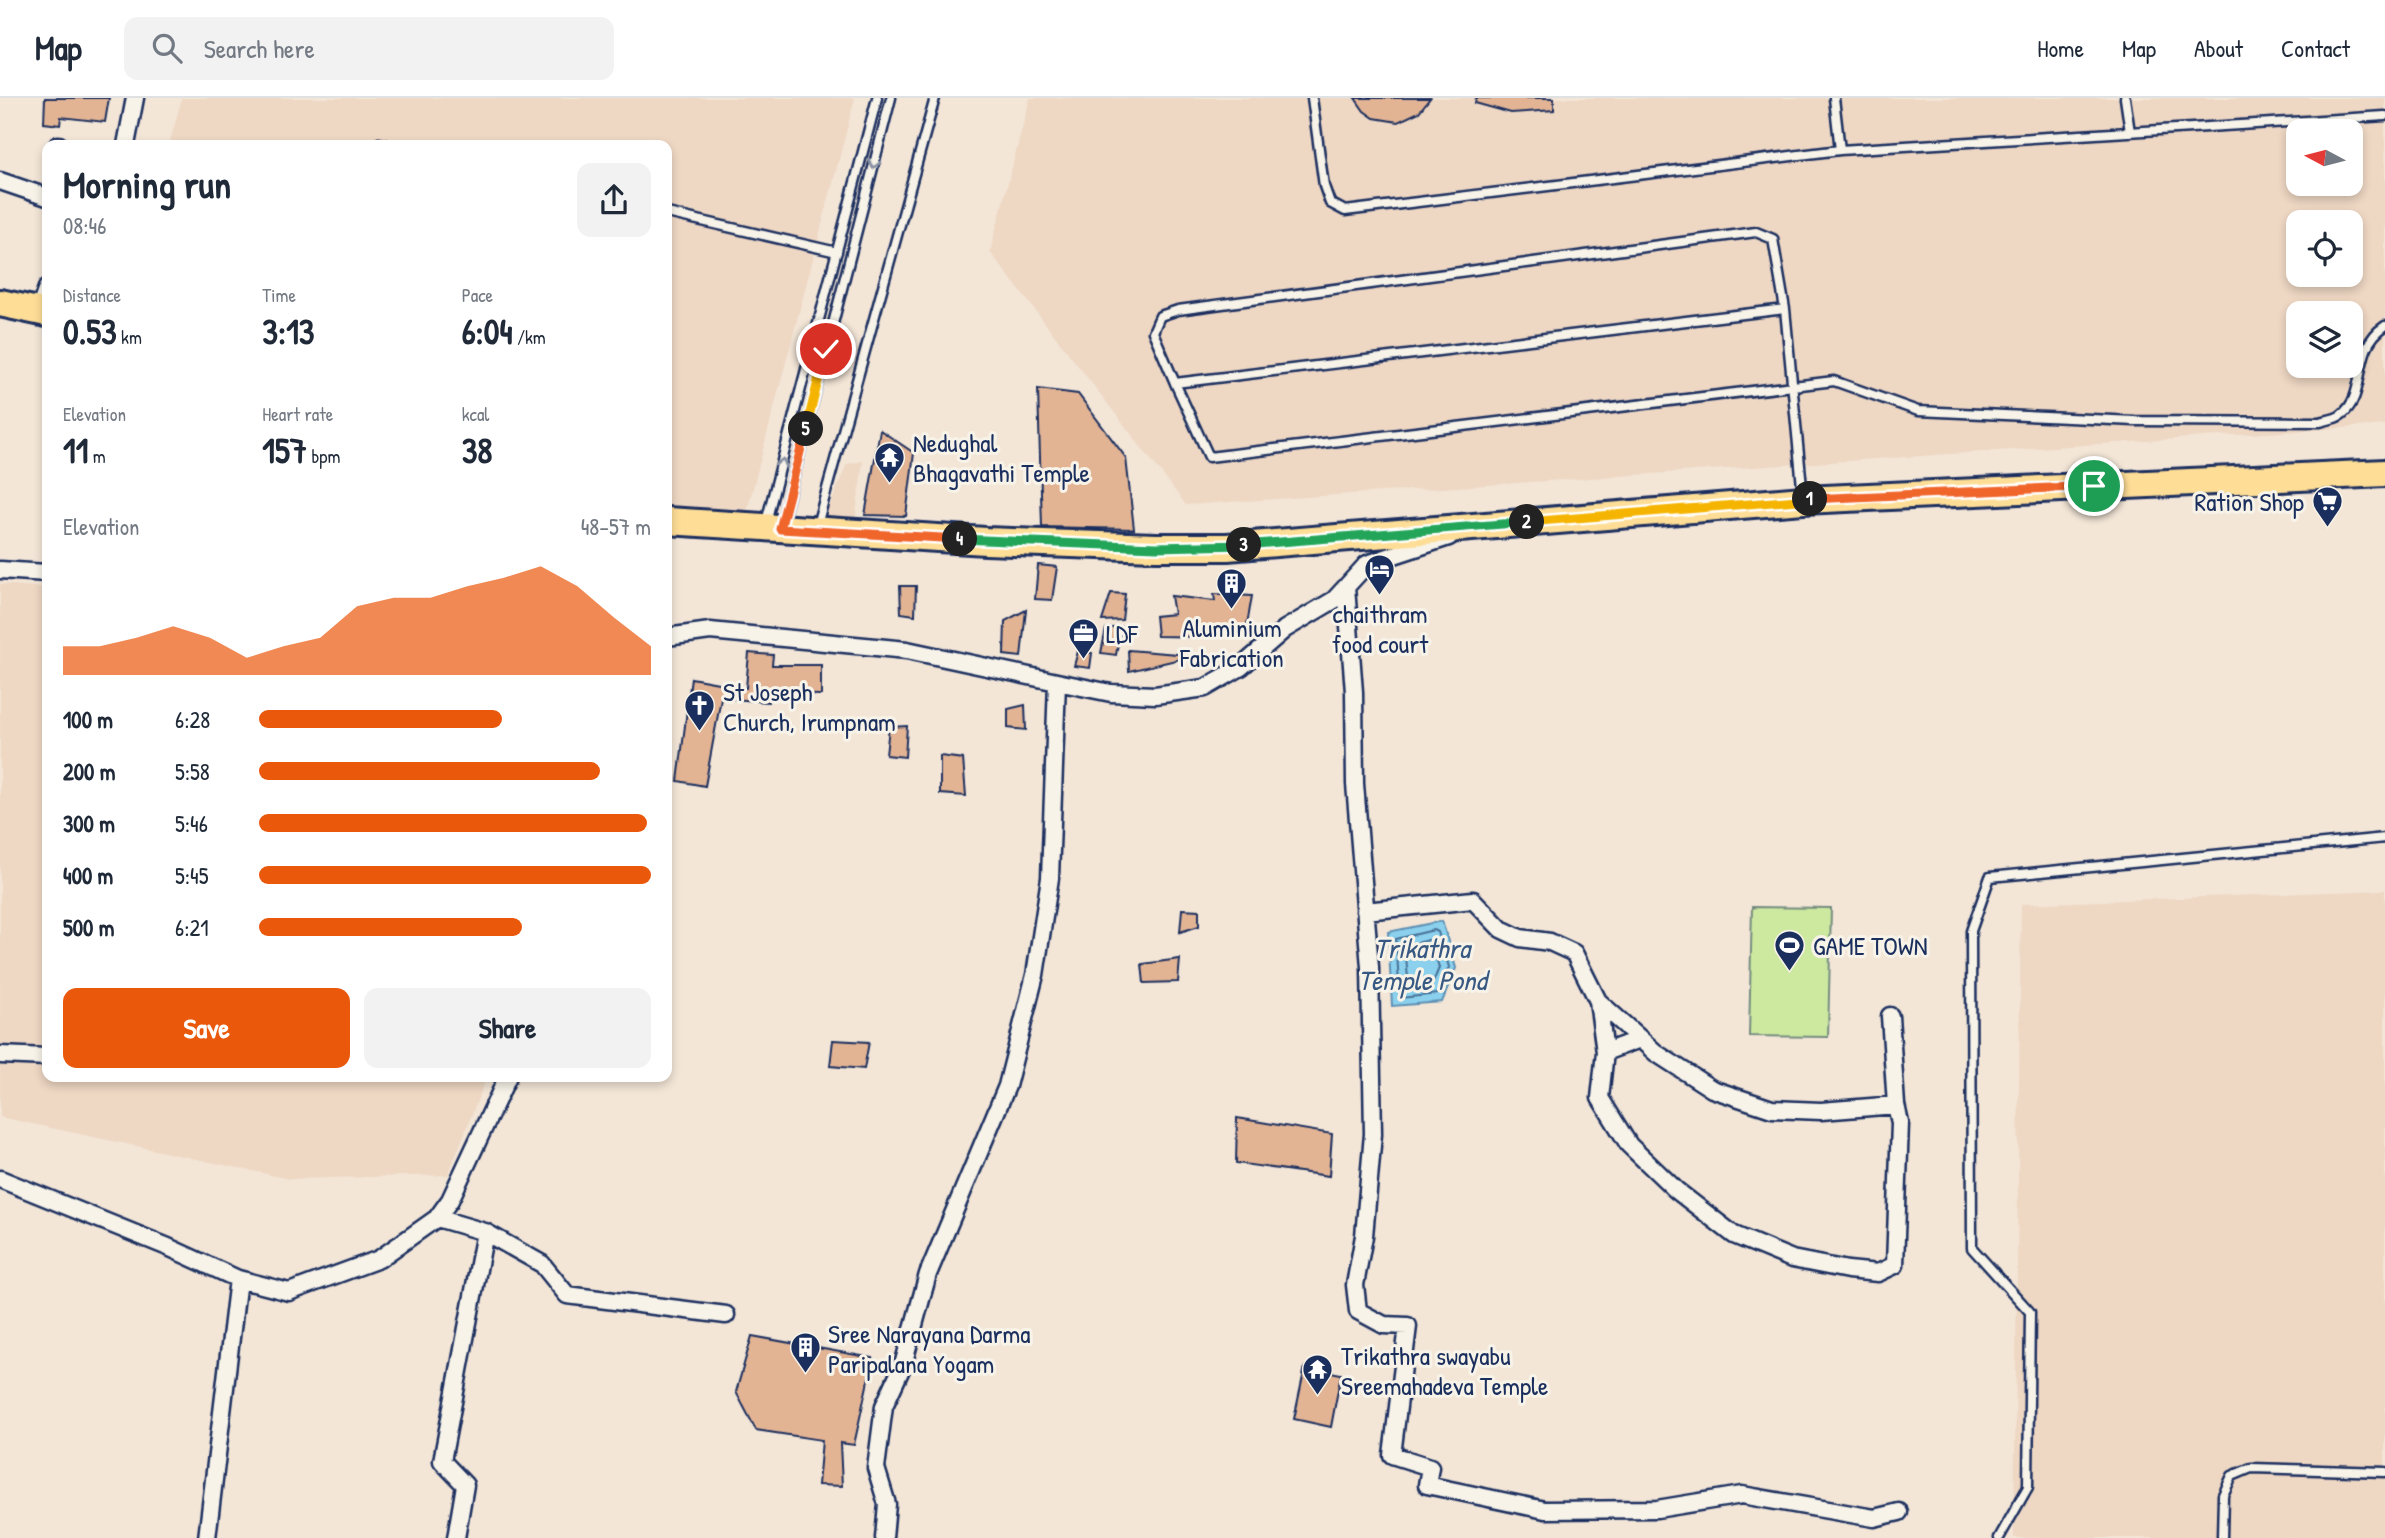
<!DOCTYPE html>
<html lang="en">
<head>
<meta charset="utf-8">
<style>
  :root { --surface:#fff; --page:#f2f2f3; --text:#1f2937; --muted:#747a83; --line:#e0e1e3; --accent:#ea580c }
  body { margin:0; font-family:"Patrick Hand",sans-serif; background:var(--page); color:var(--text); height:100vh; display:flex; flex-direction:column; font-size:26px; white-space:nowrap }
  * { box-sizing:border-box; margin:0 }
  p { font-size:23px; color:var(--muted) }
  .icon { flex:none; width:38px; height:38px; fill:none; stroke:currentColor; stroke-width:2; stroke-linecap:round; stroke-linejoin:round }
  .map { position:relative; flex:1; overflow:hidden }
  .panel { position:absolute; left:42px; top:42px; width:630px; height:942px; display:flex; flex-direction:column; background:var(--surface); border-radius:14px; box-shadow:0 4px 10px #0003 }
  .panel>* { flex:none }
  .needle { width:46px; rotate:277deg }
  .fabs { position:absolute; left:2286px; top:21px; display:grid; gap:14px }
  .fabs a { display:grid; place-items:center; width:77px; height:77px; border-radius:14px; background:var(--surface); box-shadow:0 4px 10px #0003; font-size:35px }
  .pin { position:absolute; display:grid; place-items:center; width:60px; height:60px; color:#fff; margin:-30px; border:4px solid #fff; border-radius:50%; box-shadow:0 2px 7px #0007 }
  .km { position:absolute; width:35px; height:35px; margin:-18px; border-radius:50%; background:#222; color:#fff; font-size:19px; line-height:35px; text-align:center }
  .round { display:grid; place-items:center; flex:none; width:74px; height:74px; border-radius:14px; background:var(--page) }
  .overview { display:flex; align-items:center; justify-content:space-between; height:119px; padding:0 21px }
  h1 { font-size:38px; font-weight:700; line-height:52px }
  .metrics { display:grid; grid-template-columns:repeat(3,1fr); gap:10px; height:119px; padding:7px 21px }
  .metrics div { display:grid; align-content:center }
  .metrics b { font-size:35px; font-weight:700 }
  .metrics small { font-size:19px; font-weight:400 }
  .metrics p { font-size:19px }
  .chart { height:196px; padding:14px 21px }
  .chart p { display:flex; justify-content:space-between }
  .chart svg { width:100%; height:126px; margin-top:7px; fill:var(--accent); opacity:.7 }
  .button { display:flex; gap:14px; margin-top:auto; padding:14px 21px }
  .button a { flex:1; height:80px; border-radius:14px; background:var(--accent); color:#fff; font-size:28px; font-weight:700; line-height:80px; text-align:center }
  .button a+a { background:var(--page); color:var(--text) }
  ul { padding:0 21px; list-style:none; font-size:23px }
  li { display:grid; grid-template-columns:112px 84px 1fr; align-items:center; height:52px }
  li i { height:18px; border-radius:9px; background:var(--accent) }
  header { display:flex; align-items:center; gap:42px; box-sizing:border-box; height:98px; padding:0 35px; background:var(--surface); border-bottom:2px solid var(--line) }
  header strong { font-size:33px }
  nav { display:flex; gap:38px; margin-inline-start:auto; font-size:24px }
  .search { width:490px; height:63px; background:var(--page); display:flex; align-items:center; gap:18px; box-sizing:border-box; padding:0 24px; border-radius:14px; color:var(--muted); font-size:26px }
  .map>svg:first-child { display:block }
  .built { fill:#eed7c3; fill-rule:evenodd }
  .green { fill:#cde9a0; stroke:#748c7f; stroke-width:2 }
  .water { fill:#8bd1ed; stroke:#5e90b4; stroke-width:2 }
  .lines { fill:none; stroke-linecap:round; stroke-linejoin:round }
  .shore { stroke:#487097; stroke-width:2 }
  .building { fill:#e3b494; stroke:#1b2f5e; stroke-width:2 }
  .service-casing { stroke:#1b2f5e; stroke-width:13 }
  .minor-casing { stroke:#1b2f5e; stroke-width:21 }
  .primary-casing { stroke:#1b2f5e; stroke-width:32 }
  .service { stroke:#f7f3e8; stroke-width:8 }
  .minor { stroke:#f7f3e8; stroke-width:16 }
  .primary { stroke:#fedd96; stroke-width:26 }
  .oneway { stroke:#8991a3 }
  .split-1-casing { stroke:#fff; stroke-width:14 }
  .split-2-casing { stroke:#fff; stroke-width:14 }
  .split-3-casing { stroke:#fff; stroke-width:14 }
  .split-4-casing { stroke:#fff; stroke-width:14 }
  .split-5-casing { stroke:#fff; stroke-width:14 }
  .split-6-casing { stroke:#fff; stroke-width:14 }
  .split-1 { stroke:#f0652b; stroke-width:9 }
  .split-2 { stroke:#f5b400; stroke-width:9 }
  .split-3 { stroke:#22a559; stroke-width:9 }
  .split-4 { stroke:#22a559; stroke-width:9 }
  .split-5 { stroke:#f0652b; stroke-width:9 }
  .split-6 { stroke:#f5b400; stroke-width:9 }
  .labels { text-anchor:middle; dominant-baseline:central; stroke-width:6; stroke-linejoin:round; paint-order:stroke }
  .poi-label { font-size:26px; fill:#1b2f5e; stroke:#f7f3e8; text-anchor:start }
  .water-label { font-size:28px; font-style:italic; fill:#375882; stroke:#f7f3e8 }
</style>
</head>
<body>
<header>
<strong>Map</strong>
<div class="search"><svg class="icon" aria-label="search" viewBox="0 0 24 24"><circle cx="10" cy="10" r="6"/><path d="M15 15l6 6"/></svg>Search here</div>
<nav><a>Home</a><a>Map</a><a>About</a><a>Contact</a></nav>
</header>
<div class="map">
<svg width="2385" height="1440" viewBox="0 0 2385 1440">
  <rect width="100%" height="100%" fill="#f3e6d7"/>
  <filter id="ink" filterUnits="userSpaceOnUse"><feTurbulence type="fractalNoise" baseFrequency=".0143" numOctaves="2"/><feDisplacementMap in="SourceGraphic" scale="14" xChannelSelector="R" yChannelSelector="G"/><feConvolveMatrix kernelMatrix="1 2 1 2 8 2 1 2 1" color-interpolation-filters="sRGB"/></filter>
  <g filter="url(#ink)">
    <!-- built -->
    <path class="built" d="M182 0H855L747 413 667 407V47H169Z
      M1030 0H2385V327L1186 407 990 154ZM2298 33H2350V86H2298ZM2298 124H2350V177H2298ZM2298 215H2350V268H2298Z
      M863 363 855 424 824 422 847 366Z
      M0 486 47 490V978H487L448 1077 290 1081 0 1019Z
      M2385 792V1440H2014L2021 806Z"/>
    <!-- green -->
    <path class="green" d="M1752 809 1831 810 1828 939 1749 938Z"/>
    <!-- water -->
    <path class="water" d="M1442 823 1456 870 1442 904 1392 908 1388 834Z"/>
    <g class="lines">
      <!-- shore -->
      <path class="shore" d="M1434 832 1438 834 1449 869 1438 896 1400 900 1396 841Z
        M1428 842 1432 844 1439 870 1431 889 1409 891 1405 848Z"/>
    </g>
    <!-- building -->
    <path class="building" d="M45 0H109L105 24 61 19 60 27 44 25Z
      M1355 0H1430L1419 14 1398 24 1374 20 1364 13Z
      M1476 0H1554V12L1511 15 1475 5Z
      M1038 291 1078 296 1126 360 1134 431 1042 429Z
      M880 332 914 355 906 418 865 417Z
      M1038 467 1057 469 1052 502 1035 501Z
      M900 488H916L915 517 901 515Z
      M1111 495 1125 496 1122 522 1102 523Z
      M1214 496 1252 498 1247 527 1213 539 1157 538 1155 518 1174 516 1171 498 1215 503Z
      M1026 512 1021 559 1004 557 1005 523Z
      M1121 529 1116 557 1101 555 1106 531Z
      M1128 552 1189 557V559L1129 573Z
      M1078 553 1092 555 1090 570 1074 568Z
      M749 555 773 557 772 567H821V597L769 596 768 604 721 600 705 688 678 683 691 580 746 590Z
      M1025 607 1026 632 1008 630V611Z
      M907 628 905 659 886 657 889 629Z
      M940 658 963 661 966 698 940 696Z
      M1182 811 1199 812V828L1180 834Z
      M1180 861 1178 884 1144 885 1142 866Z
      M833 942 869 944 864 971 830 968Z
      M1237 1020 1332 1036 1329 1078 1236 1065Z
      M752 1238 873 1260 854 1347 840 1345 842 1388 818 1387 822 1342 756 1332 736 1294Z
      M1305 1269 1341 1276 1331 1329 1294 1321Z"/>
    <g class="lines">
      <defs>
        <path id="service" d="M1312 0 1324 88 1330 105 1345 113 1840 52 2385 18
          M1834 0 1840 52
          M2125 0 2130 34
          M379 45 387 47
          M667 115 837 154
          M1785 211 1175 285 1209 359 1834 283 1918 313 2135 323 2320 324C2326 322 2336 321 2341 317 2369 297 2350 251 2385 228
          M1175 285 1153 234 1160 218 1178 212 1756 134 1773 141 1785 211 1803 399
          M766 424 877 0
          M817 427 935 0
          M781 428 891 0
          M1999 1440 2028 1389 2030 1214 1972 1150 1971 833 1990 779 2385 740
          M2222 1440 2223 1397 2232 1378 2251 1370 2385 1374"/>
        <path id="minor" d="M58 47H59
          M126 47 135 0
          M0 83 47 99
          M39 213 47 190
          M0 472 47 475
          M1346 489 1354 594 1355 686 1370 869 1373 1036 1364 1138 1355 1187 1358 1213 1384 1227 1408 1228 1392 1357 1430 1369 1427 1387 1545 1412 1657 1411 1742 1397 1874 1420 1899 1414
          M667 539 710 533 907 552 1057 584
          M1365 813 1473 802 1501 831 1520 840 1550 844 1574 855 1598 903 1605 954 1600 1000 1629 1047 1676 1092 1734 1137 1792 1161 1848 1172 1878 1175 1895 1167 1900 1025 1896 1007 1821 1013 1772 1011 1712 991 1656 955 1598 903
          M1890 918 1896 1007
          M1605 954 1640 941
          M0 957 47 959
          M0 1081 168 1149 238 1181 289 1194 379 1161 437 1120 450 1102 508 978
          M437 1120 485 1134 542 1166 567 1197 726 1217
          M207 1440 238 1181
          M456 1440 465 1387 442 1363 485 1134
          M884 1440 887 1406 876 1370 884 1308 903 1267 928 1176 1007 988 1035 877 1050 780 1057 584 1111 595 1155 597 1205 590 1241 569 1285 531 1334 502 1367 466 1449 439"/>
        <path id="primary" d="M0 205 47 215
          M667 423 986 443 1156 449H1227L1803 402 2385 375"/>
      </defs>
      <!-- service casing -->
      <use href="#service" class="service-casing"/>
      <!-- minor casing -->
      <use href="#minor" class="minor-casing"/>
      <!-- primary casing -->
      <use href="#primary" class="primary-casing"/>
      <!-- service -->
      <use href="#service" class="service"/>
      <!-- minor -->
      <use href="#minor" class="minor"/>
      <!-- primary -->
      <use href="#primary" class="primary"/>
    </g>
    <!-- one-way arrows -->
    <defs><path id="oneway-chevron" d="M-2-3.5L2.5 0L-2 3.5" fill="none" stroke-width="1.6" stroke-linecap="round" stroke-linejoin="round" transform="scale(1.75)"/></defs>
    <g class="oneway">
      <use href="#oneway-chevron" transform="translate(874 66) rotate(104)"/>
      <use href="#oneway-chevron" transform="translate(782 365) rotate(-76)"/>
    </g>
  </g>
  <g class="lines" filter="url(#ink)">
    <defs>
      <path id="split-1" d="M1810 401 2094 388"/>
      <path id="split-2" d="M1527 424 1810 401"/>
      <path id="split-3" d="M1244 447 1527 424"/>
      <path id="split-4" d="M960 441 1156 449 1244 447"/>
      <path id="split-5" d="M806 331 780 431 960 441"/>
      <path id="split-6" d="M806 331 826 251"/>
    </defs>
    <!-- split-1 casing -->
    <use href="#split-1" class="split-1-casing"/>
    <!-- split-2 casing -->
    <use href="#split-2" class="split-2-casing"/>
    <!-- split-3 casing -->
    <use href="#split-3" class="split-3-casing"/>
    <!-- split-4 casing -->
    <use href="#split-4" class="split-4-casing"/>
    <!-- split-5 casing -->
    <use href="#split-5" class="split-5-casing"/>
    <!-- split-6 casing -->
    <use href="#split-6" class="split-6-casing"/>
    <!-- split-1 -->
    <use href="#split-1" class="split-1"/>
    <!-- split-2 -->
    <use href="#split-2" class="split-2"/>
    <!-- split-3 -->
    <use href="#split-3" class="split-3"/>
    <!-- split-4 -->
    <use href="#split-4" class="split-4"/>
    <!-- split-5 -->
    <use href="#split-5" class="split-5"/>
    <!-- split-6 -->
    <use href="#split-6" class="split-6"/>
  </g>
  <!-- icons -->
  <defs>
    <symbol id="temple-pin" viewBox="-11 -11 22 30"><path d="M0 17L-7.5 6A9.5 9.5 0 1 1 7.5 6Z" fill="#1b2f5e" stroke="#f7f3e8"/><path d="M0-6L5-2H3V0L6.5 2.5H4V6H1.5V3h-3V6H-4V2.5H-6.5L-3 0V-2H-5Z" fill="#fff"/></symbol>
    <symbol id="supermarket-pin" viewBox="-11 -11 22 30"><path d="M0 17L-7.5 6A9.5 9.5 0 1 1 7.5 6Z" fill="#1b2f5e" stroke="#f7f3e8"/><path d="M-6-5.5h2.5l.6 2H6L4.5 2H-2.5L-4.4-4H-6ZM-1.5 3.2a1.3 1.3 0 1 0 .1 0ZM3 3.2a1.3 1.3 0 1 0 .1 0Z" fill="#fff"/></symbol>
    <symbol id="hotel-pin" viewBox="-11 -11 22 30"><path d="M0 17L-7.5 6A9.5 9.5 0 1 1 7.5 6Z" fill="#1b2f5e" stroke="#f7f3e8"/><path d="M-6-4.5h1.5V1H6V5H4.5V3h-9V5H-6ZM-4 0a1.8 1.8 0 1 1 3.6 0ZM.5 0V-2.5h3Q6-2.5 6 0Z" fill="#fff"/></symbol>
    <symbol id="building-pin" viewBox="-11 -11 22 30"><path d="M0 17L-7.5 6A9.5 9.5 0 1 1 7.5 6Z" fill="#1b2f5e" stroke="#f7f3e8"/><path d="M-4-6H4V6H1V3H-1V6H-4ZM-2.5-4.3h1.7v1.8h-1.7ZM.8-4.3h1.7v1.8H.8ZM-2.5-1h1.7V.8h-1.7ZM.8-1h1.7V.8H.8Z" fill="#fff"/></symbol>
    <symbol id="office-pin" viewBox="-11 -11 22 30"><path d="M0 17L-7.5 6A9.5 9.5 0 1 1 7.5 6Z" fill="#1b2f5e" stroke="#f7f3e8"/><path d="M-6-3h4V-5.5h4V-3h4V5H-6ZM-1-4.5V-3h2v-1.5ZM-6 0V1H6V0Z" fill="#fff"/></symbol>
    <symbol id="church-pin" viewBox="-11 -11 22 30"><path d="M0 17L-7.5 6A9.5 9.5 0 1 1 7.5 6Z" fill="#1b2f5e" stroke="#f7f3e8"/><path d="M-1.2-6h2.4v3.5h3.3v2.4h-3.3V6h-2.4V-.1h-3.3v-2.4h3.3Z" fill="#fff"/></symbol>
    <symbol id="stadium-pin" viewBox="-11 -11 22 30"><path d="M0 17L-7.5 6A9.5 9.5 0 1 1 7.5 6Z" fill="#1b2f5e" stroke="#f7f3e8"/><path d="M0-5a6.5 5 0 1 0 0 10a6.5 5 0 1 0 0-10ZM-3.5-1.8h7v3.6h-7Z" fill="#fff"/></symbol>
  </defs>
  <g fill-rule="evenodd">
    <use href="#temple-pin" x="872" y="342" width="35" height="47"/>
    <use href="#supermarket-pin" x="2310" y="386" width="35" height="47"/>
    <use href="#hotel-pin" x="1362" y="454" width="35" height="47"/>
    <use href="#building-pin" x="1214" y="468" width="35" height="47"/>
    <use href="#office-pin" x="1066" y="518" width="35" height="47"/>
    <use href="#church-pin" x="682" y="590" width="35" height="47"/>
    <use href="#stadium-pin" x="1772" y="830" width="35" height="47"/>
    <use href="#building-pin" x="788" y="1232" width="35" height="47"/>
    <use href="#temple-pin" x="1300" y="1254" width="35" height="47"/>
  </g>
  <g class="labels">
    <!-- poi labels -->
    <g class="poi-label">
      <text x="913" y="344">Nedughal<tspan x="913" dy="30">Bhagavathi Temple</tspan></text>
      <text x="2304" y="403" text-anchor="end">Ration Shop</text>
      <text x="1380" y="515" text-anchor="middle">chaithram<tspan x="1380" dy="30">food court</tspan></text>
      <text x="1232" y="529" text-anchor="middle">Aluminium<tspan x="1232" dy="30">Fabrication</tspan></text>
      <text x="1106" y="535">LDF</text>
      <text x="723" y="593">St Joseph<tspan x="723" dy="30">Church, Irumpnam</tspan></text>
      <text x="1813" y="847">GAME TOWN</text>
      <text x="828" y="1235">Sree Narayana Darma<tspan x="828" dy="30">Paripalana Yogam</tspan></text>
      <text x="1341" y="1257">Trikathra swayabu<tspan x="1341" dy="30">Sreemahadeva Temple</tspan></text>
    </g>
    <!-- water labels -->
    <g class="water-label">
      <text x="1422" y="850">Trikathra<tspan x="1422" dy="32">Temple Pond</tspan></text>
    </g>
  </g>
</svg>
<div class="fabs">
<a><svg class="needle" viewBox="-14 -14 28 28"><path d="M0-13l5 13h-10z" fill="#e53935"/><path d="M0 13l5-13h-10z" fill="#747a83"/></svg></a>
<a><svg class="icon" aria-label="locate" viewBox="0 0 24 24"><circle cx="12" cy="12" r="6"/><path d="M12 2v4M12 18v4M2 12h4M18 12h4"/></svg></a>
<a><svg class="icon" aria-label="layers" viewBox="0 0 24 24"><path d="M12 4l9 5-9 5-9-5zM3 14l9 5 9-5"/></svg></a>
</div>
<div class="pin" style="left:2094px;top:388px;background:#1e9e55"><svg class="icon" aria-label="arrive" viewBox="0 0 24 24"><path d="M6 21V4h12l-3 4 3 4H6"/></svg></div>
<div class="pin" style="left:826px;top:251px;background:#d93025"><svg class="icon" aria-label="check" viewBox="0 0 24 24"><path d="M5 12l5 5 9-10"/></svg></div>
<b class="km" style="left:1810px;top:401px">1</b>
<b class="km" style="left:1527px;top:424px">2</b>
<b class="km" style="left:1244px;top:447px">3</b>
<b class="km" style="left:960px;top:441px">4</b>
<b class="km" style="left:806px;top:331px">5</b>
<section class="panel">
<div class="overview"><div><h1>Morning run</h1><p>08:46</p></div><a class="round"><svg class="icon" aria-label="share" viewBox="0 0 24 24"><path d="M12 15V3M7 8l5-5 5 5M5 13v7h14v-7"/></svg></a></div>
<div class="metrics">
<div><p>Distance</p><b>0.53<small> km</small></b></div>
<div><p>Time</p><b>3:13</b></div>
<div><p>Pace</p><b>6:04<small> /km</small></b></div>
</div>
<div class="metrics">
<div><p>Elevation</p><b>11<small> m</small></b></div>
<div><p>Heart rate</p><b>157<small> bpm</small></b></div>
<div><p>kcal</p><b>38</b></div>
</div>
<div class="chart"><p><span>Elevation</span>48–57 m</p>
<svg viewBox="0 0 160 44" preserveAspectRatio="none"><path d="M0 44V34L10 34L20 31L30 27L40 31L50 38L60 34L70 31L80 20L90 17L100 17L110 13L120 10L130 6L140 13L150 24L160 34V44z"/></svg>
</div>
<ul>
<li><b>100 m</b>6:28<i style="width:62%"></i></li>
<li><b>200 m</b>5:58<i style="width:87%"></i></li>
<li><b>300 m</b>5:46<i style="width:99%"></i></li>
<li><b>400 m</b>5:45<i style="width:100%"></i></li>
<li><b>500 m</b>6:21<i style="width:67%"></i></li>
</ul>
<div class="button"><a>Save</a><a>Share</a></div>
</section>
</div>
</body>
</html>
